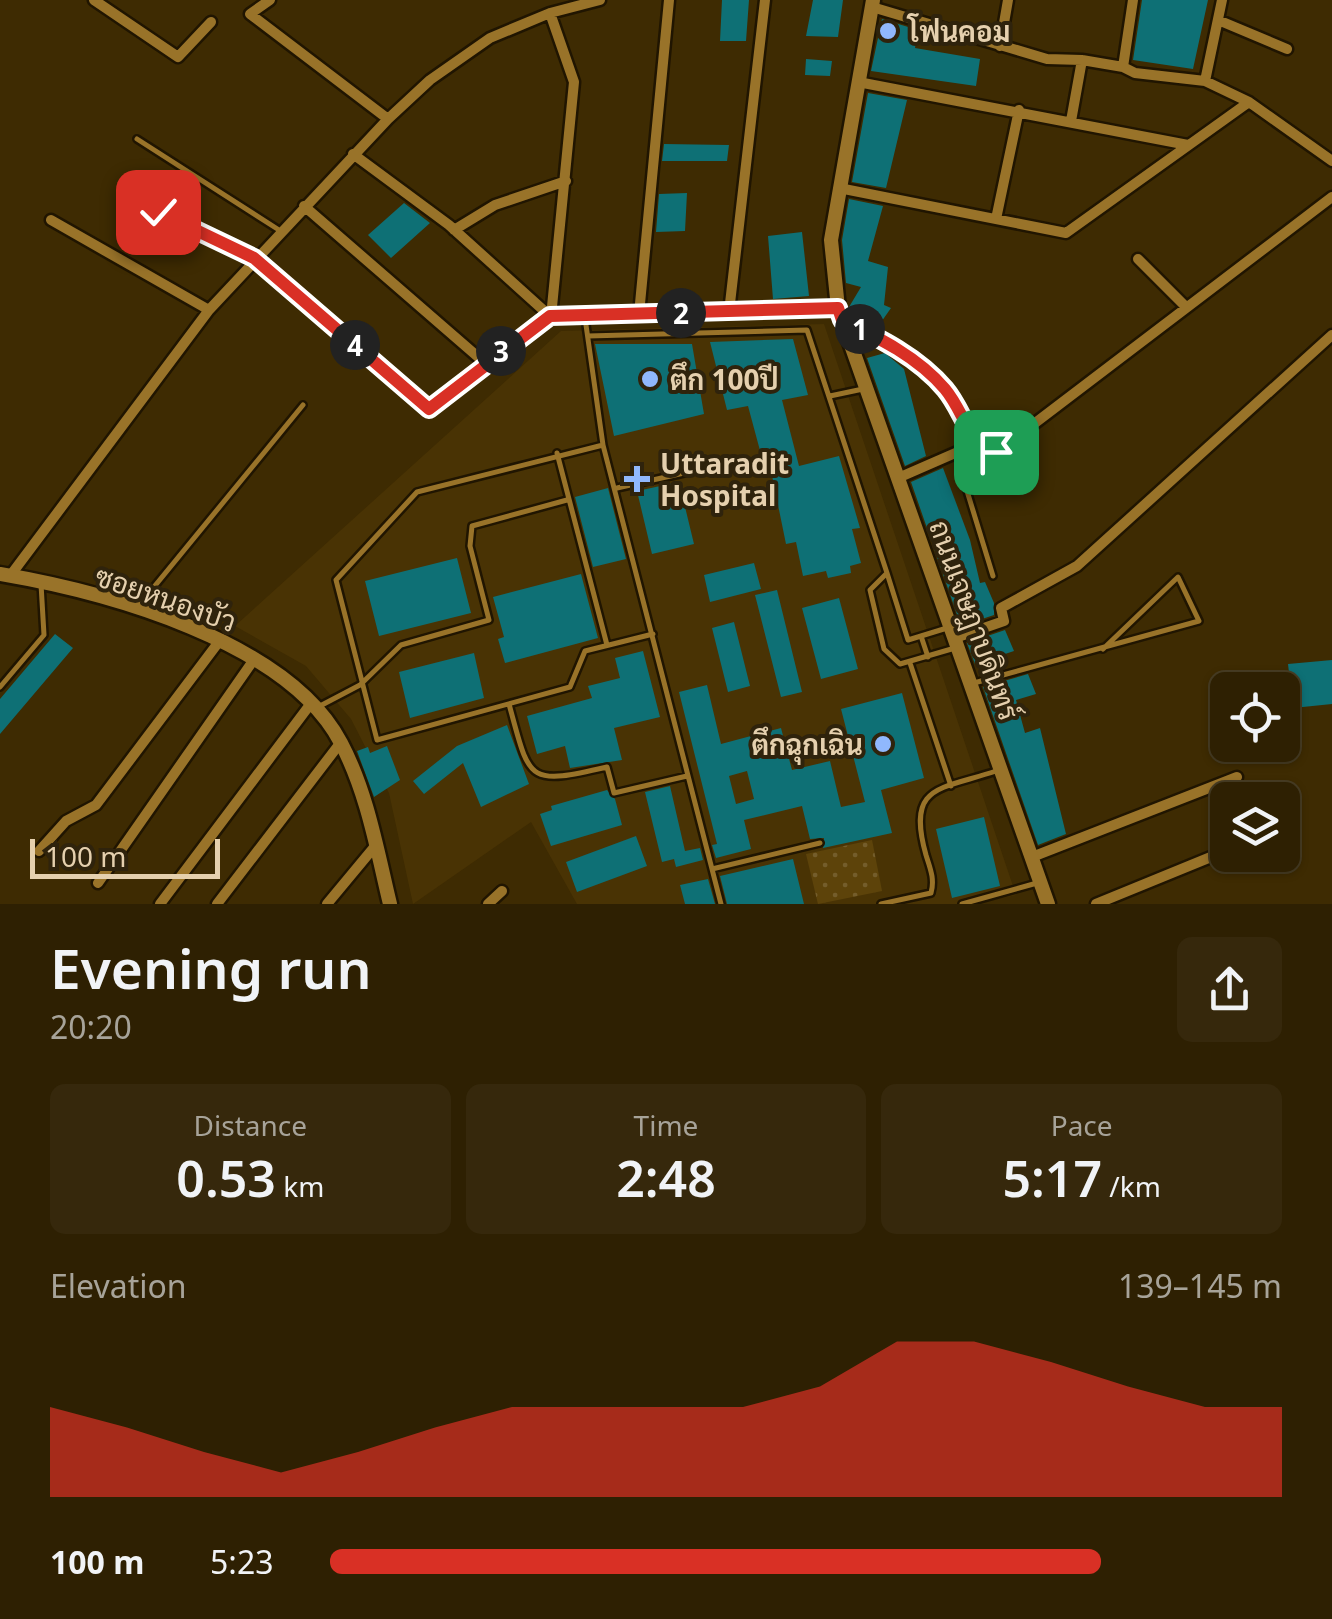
<!DOCTYPE html>
<html lang="en">
<head>
<meta charset="utf-8">
<style>
  :root { --surface:#2e2002; --page:#36280c; --text:#f1f3f6; --muted:#a7a399; --line:#493e24; --accent:#d93025 }
  body { margin:0; font-family:"Noto Sans",Sarabun,sans-serif; background:var(--page); color:var(--text); height:100vh; display:flex; flex-direction:column; font-size:38px; white-space:nowrap }
  * { box-sizing:border-box; margin:0 }
  p { font-size:32px; color:var(--muted) }
  .icon { flex:none; width:55px; height:55px; fill:none; stroke:currentColor; stroke-width:2; stroke-linecap:round; stroke-linejoin:round }
  .map { position:relative; height:904px; overflow:hidden }
  .drawer { display:flex; flex-direction:column; background:var(--surface); flex:1 }
  .drawer>* { flex:none }
  .controls { position:absolute; left:1210px; top:672px; display:grid; gap:20px }
  .controls a { display:grid; place-items:center; width:90px; height:90px; border-radius:15px; background:var(--surface); box-shadow:0 2px 8px #0004,0 0 0 2px var(--line); font-size:50px }
  .scale { position:absolute; left:30px; bottom:25px; width:190px; box-sizing:border-box; padding-left:10px; border:5px solid #e5d0ae; border-top:0; font-size:28px; line-height:35px; white-space:nowrap; color:#e5d0ae; -webkit-text-stroke:8px #2f230c; paint-order:stroke }
  .pin { position:absolute; display:grid; place-items:center; width:85px; height:85px; color:#fff; margin:-42px; border-radius:20px; box-shadow:0 5px 15px #0006 }
  .km { position:absolute; width:50px; height:50px; margin:-25px; border-radius:50%; background:#222; color:#fff; font-size:28px; line-height:50px; text-align:center }
  .round { display:grid; place-items:center; flex:none; width:105px; height:105px; border-radius:15px; background:var(--page) }
  .summary { display:flex; align-items:center; justify-content:space-between; height:170px; padding:0 50px }
  h1 { font-size:55px; font-weight:600; line-height:75px }
  .metrics { display:grid; grid-template-columns:repeat(3,1fr); gap:15px; height:170px; padding:10px 50px }
  .metrics div { display:grid; align-content:center; border-radius:15px; background:var(--page); text-align:center }
  .metrics b { font-size:50px; font-weight:600 }
  .metrics small { font-size:28px; font-weight:400 }
  .metrics p { font-size:28px }
  .chart { height:280px; padding:20px 50px }
  .chart p { display:flex; justify-content:space-between }
  .chart svg { width:100%; height:180px; margin-top:10px; fill:var(--accent); opacity:.7 }
  ul { padding:0 50px; list-style:none; font-size:32px }
  li { display:grid; grid-template-columns:160px 120px 1fr; align-items:center; height:75px }
  li i { height:25px; border-radius:12px; background:var(--accent) }
  .map>svg:first-child { display:block }
  .built { fill:#493304 }
  .grass { fill:url(#grass-dots) }
  .building { fill:#0e7075; fill-rule:evenodd }
  .lines { fill:none; stroke-linecap:round; stroke-linejoin:round }
  .service-casing { stroke:#201501; stroke-width:10 }
  .minor-casing { stroke:#201501; stroke-width:15 }
  .tertiary-casing { stroke:#201501; stroke-width:19 }
  .service { stroke:#997329; stroke-width:5 }
  .minor { stroke:#997329; stroke-width:10 }
  .tertiary { stroke:#997329; stroke-width:14 }
  .route-casing { stroke:#fff; stroke-width:20 }
  .route { stroke:#d93025; stroke-width:12 }
  .poi-dot { fill:#90b8fd; stroke:#2f230c; stroke-width:4 }
  .labels { text-anchor:middle; dominant-baseline:central; stroke-width:8; stroke-linejoin:round; paint-order:stroke }
  .poi-label { font-size:28px; font-weight:bold; fill:#e5d0ae; stroke:#2f230c; text-anchor:start }
  .street-label { font-size:28px; fill:#e5d0ae; stroke:#2f230c }
</style>
</head>
<body>
<div class="map">
<svg width="1332" height="904" viewBox="0 0 1332 904">
  <defs>
    <pattern id="grass-dots" width="8" height="8" patternUnits="userSpaceOnUse" patternTransform="scale(2.5)"><rect width="8" height="8" fill="#5d430a"/><path d="M2 2h.1M6 6h.1" fill="none" stroke="#745d2b" stroke-width="1.8" stroke-linecap="round"/></pattern>
  </defs>
  <rect width="100%" height="100%" fill="#3e2b02"/>
  <!-- built -->
  <path class="built" d="M824 324 1016 895 974 904H577L531 822 413 904 389 793 351 719 306 666 235 626 561 331Z"/>
  <!-- grass -->
  <path class="grass" d="M872 840 882 891 818 904 806 854Z"/>
  <!-- building -->
  <path class="building" d="M722 0H749L746 41H720Z
    M813 0H843L838 37 806 36Z
    M1142 0H1208L1193 69 1133 60Z
    M882 19 918 30 915 48 980 59 976 86 871 71Z
    M806 59 832 61 830 76 805 75Z
    M868 93 907 100 886 188 852 182Z
    M664 144 729 145 727 161H662Z
    M687 193 685 231 656 232 659 194Z
    M849 199 883 206 868 261 888 267 884 305 891 308 877 328 852 315 849 307 861 287 846 283 842 240Z
    M404 203 430 223 391 258 368 235Z
    M802 232 809 296 773 299 768 236Z
    M793 339 808 395 782 400 799 466 839 456 860 528 852 529 861 563 850 566 851 573 828 578 826 571 803 576 796 542 786 544 768 456 762 458 748 406 727 410 710 342Z
    M595 344H692L704 414 614 436Z
    M885 353 904 369 926 456 905 466 867 358Z
    M943 468 970 540 980 583 985 582 994 603V615L961 626 911 482Z
    M679 482 694 544 652 554 637 491Z
    M608 488 626 559 593 567 575 497Z
    M457 558 471 613 379 636 365 581Z
    M754 563 761 589 710 602 704 575Z
    M581 574 598 638 505 663 498 639 504 637 493 597Z
    M777 590 802 692 781 697 755 595Z
    M839 598 858 669 821 679 802 608Z
    M734 622 750 686 728 692 712 628Z
    M1005 630 1014 651 975 664 967 643Z
    M55 634 73 648 0 734V699Z
    M643 651 660 717 614 728 622 760 570 768 565 746 537 754 527 716 592 698 588 686 620 678 615 658Z
    M474 653 484 698 410 718 399 672Z
    M1332 660V704L1293 708 1288 664Z
    M1028 674 1036 694 1016 700 1025 733 1040 728 1066 834 1038 845 983 687Z
    M707 685 721 744 781 728 792 770 830 761 841 807 865 802 841 709 902 693 924 778 881 790 892 833 823 848 824 838 810 839 802 806 744 820 751 849 716 858 712 845 717 844 679 692ZM747 771 754 799 736 804 729 776Z
    M507 725 529 784 481 807 463 763 424 794 413 781 457 746Z
    M387 746 400 780 374 797 357 751 368 747 370 753Z
    M670 786 685 851 700 848 703 860 676 867 674 859 662 862 645 792Z
    M607 790 615 799 622 825 551 846 540 814 552 810 551 806Z
    M984 817 1000 886 952 898 936 829Z
    M636 836 647 866 577 892 566 862Z
    M793 859 804 904H727L720 876Z
    M708 879 715 904H685L680 885Z"/>
  <g class="lines">
    <defs>
      <path id="service" d="M137 139 279 230
        M158 212 254 258
        M585 318 603 445 721 904
        M588 336 807 330 887 573 870 590 884 649 900 664 955 648
        M830 396 863 389
        M603 445 417 492 336 580 377 740 570 687 585 651 653 634
        M973 448 960 468 993 576
        M557 453 607 645
        M617 488 733 462
        M887 573 908 640 947 628
        M140 604 303 405
        M921 636 928 657
        M910 663 951 786
        M974 683 1199 621 1178 577 1103 649
        M0 687 44 635 41 584
        M509 704C530 781 526 786 607 767L614 793 687 776
        M318 707 360 685 401 645 489 620 470 546 472 526 567 500
        M712 869 820 843
        M881 904 931 893C935 879 930 868 926 855 906 784 940 790 996 771
        M962 904 1037 883"/>
      <path id="minor" d="M94 0 178 57 211 22
        M270 0 250 14 388 119
        M872 7 1047 59 1082 60 1123 67 1135 73 1205 81 1249 102 1332 161
        M550 13 574 82 551 317
        M1218 20 1287 49
        M1000 46 1008 0
        M1123 67 1133 0
        M1205 81 1222 0
        M858 82 1188 145
        M1071 121 1082 60
        M353 154 449 225 551 317
        M839 188 1066 233 1249 102
        M304 206 485 363
        M996 219 1019 110
        M51 220 209 310
        M454 230 495 205 566 181
        M254 258 429 409 551 317 838 308
        M1138 259 1186 307
        M729 312 765 0
        M639 314 669 0
        M842 320C879 338 917 357 945 389 965 413 967 441 997 452L1332 197
        M898 478 976 444
        M10 576 209 310 388 119 430 80 490 38 550 13 600 0
        M955 638 1004 621 1001 608 1077 566 1332 335
        M1282 828 1290 824
        M39 851 66 821 96 805 221 639
        M1032 857 1237 777
        M98 883 255 658
        M160 904 312 702
        M217 904 341 742
        M327 904 376 845
        M488 904 502 891
        M1096 904 1228 850"/>
      <path id="tertiary" d="M873 0 831 240 838 308 1048 904
        M0 574C106 592 288 641 341 743 367 792 377 850 390 904"/>
    </defs>
    <!-- service casing -->
    <use href="#service" class="service-casing"/>
    <!-- minor casing -->
    <use href="#minor" class="minor-casing"/>
    <!-- tertiary casing -->
    <use href="#tertiary" class="tertiary-casing"/>
    <!-- service -->
    <use href="#service" class="service"/>
    <!-- minor -->
    <use href="#minor" class="minor"/>
    <!-- tertiary -->
    <use href="#tertiary" class="tertiary"/>
  </g>
  <g class="lines">
    <defs>
      <path id="route" d="M158 212 254 258 429 409 550 316 838 308 842 320C879 338 918 357 945 389 965 413 966 441 996 452"/>
    </defs>
    <!-- route casing -->
    <use href="#route" class="route-casing"/>
    <!-- route -->
    <use href="#route" class="route"/>
  </g>
  <!-- markers -->
  <g class="poi-dot">
    <circle cx="888" cy="31" r="10"/>
    <circle cx="650" cy="379" r="10"/>
    <path d="M632 464h10v10h10v10h-10v10h-10v-10h-10v-10h10z"/>
    <circle cx="883" cy="744" r="10"/>
  </g>
  <g class="labels">
    <!-- poi labels -->
    <g class="poi-label">
      <text x="908" y="31">โฟนคอม</text>
      <text x="670" y="379">ตึก 100ปี</text>
      <text x="660" y="463">Uttaradit<tspan x="660" dy="32">Hospital</tspan></text>
      <text x="863" y="744" text-anchor="end">ตึกฉุกเฉิน</text>
    </g>
    <!-- street labels -->
    <g class="street-label">
      <text transform="translate(166 598) rotate(19)">ซอยหนองบัว</text>
      <text transform="translate(975 620) rotate(70)">ถนนเจษฎาบดินทร์</text>
    </g>
  </g>
</svg>
<div class="controls">
<a><svg class="icon" aria-label="locate" viewBox="0 0 24 24"><circle cx="12" cy="12" r="6"/><path d="M12 2v4M12 18v4M2 12h4M18 12h4"/></svg></a>
<a><svg class="icon" aria-label="layers" viewBox="0 0 24 24"><path d="M12 4l9 5-9 5-9-5zM3 14l9 5 9-5"/></svg></a>
</div>
<div class="scale">100 m</div>
<div class="pin" style="left:996px;top:452px;background:#1e9e55"><svg class="icon" aria-label="arrive" viewBox="0 0 24 24"><path d="M6 21V4h12l-3 4 3 4H6"/></svg></div>
<div class="pin" style="left:158px;top:212px;background:#d93025"><svg class="icon" aria-label="check" viewBox="0 0 24 24"><path d="M5 12l5 5 9-10"/></svg></div>
<b class="km" style="left:860px;top:329px">1</b>
<b class="km" style="left:681px;top:313px">2</b>
<b class="km" style="left:501px;top:351px">3</b>
<b class="km" style="left:355px;top:345px">4</b>
</div>
<section class="drawer">
<div class="summary"><div><h1>Evening run</h1><p>20:20</p></div><a class="round"><svg class="icon" aria-label="share" viewBox="0 0 24 24"><path d="M12 15V3M7 8l5-5 5 5M5 13v7h14v-7"/></svg></a></div>
<div class="metrics">
<div><p>Distance</p><b>0.53<small> km</small></b></div>
<div><p>Time</p><b>2:48</b></div>
<div><p>Pace</p><b>5:17<small> /km</small></b></div>
</div>
<div class="chart"><p><span>Elevation</span>139–145 m</p>
<svg viewBox="0 0 160 44" preserveAspectRatio="none"><path d="M0 44V22L10 27L20 33L30 38L40 33L50 27L60 22L70 22L80 22L90 22L100 17L110 6L120 6L130 11L140 17L150 22L160 22V44z"/></svg>
</div>
<ul>
<li><b>100 m</b>5:23<i style="width:81%"></i></li>
</ul>
</section>
</body>
</html>
